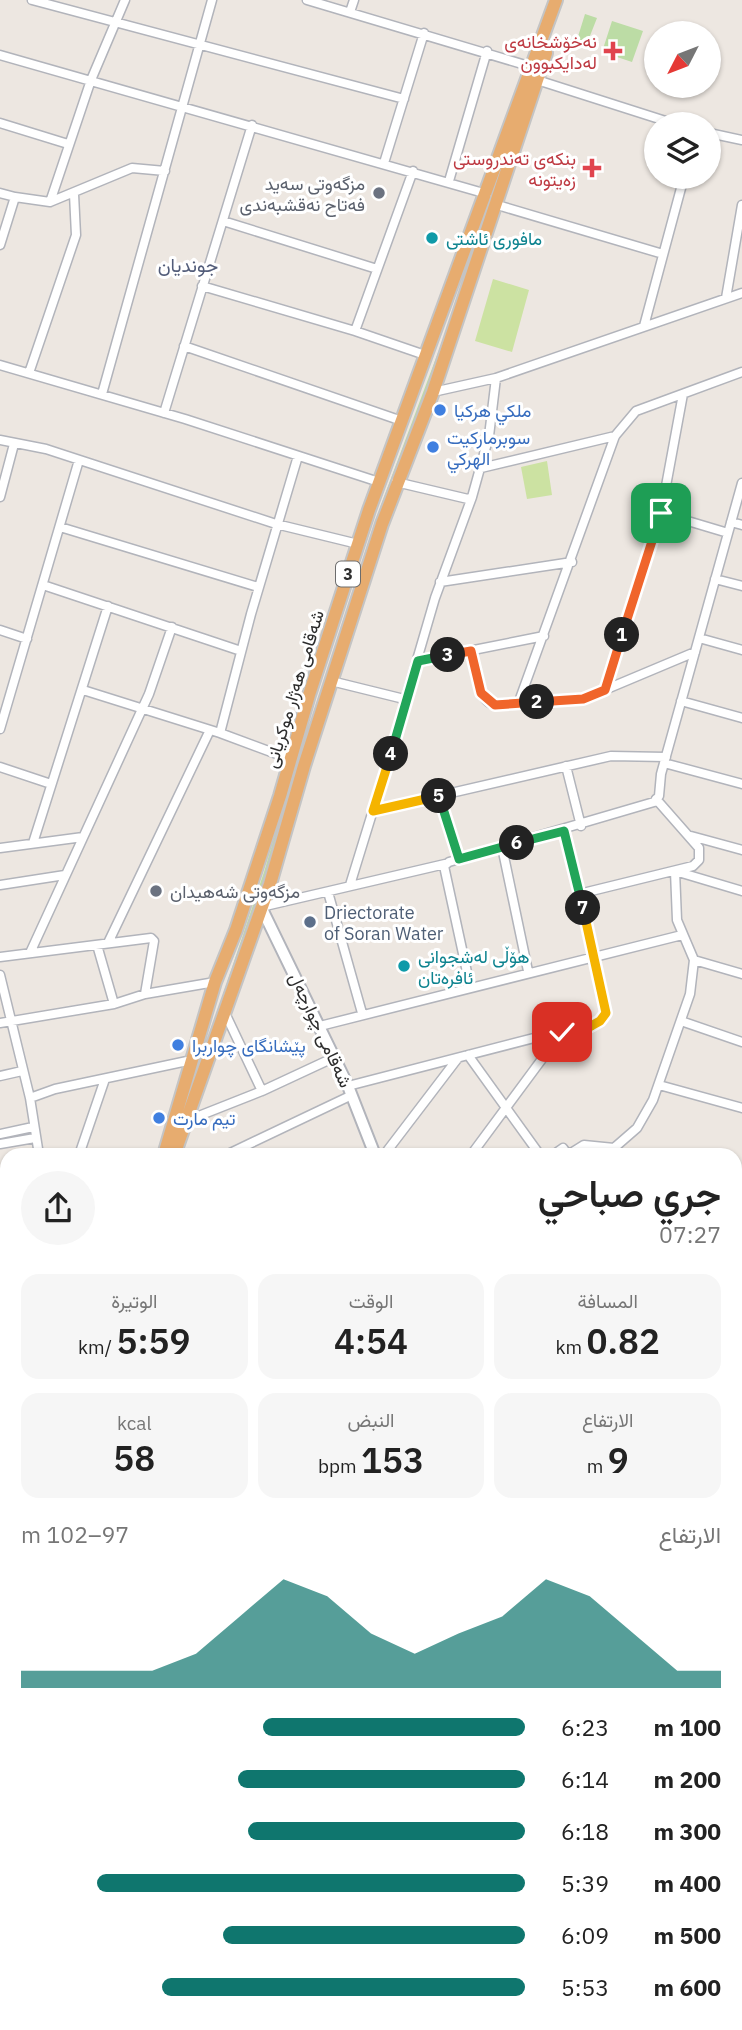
<!DOCTYPE html>
<html lang="ar">
<head>
<meta charset="utf-8">
<style>
  :root { --surface:#fff; --page:#f6f6f6; --text:#222; --muted:#767676; --accent:#0f766e }
  body { margin:0; font-family:"IBM Plex Sans",Vazirmatn,sans-serif; background:var(--page); color:var(--text); direction:rtl; height:100vh; display:flex; flex-direction:column; font-size:26px; white-space:nowrap }
  * { box-sizing:border-box; margin:0 }
  p { font-size:23px; color:var(--muted) }
  .icon { flex:none; width:38px; height:38px; fill:none; stroke:currentColor; stroke-width:2; stroke-linecap:round; stroke-linejoin:round }
  .map { position:relative; flex:1; overflow:hidden; direction:ltr }
  .drawer { position:absolute; left:0px; top:1148px; width:742px; height:882px; display:flex; flex-direction:column; background:var(--surface); border-radius:21px 21px 0 0; box-shadow:0 2px 5px #0004; direction:rtl }
  .drawer>* { flex:none }
  .needle { width:46px; rotate:228deg }
  .tools { position:absolute; left:644px; top:21px; display:grid; gap:14px }
  .tools a { display:grid; place-items:center; width:77px; height:77px; border-radius:50%; background:var(--surface); box-shadow:0 2px 5px #0004; font-size:35px }
  .pin { position:absolute; display:grid; place-items:center; width:60px; height:60px; color:#fff; margin:-30px; border-radius:14px; box-shadow:0 4px 10px #0006 }
  .km { position:absolute; width:35px; height:35px; margin:-18px; border-radius:50%; background:#222; color:#fff; font-size:19px; line-height:35px; text-align:center }
  .round { display:grid; place-items:center; flex:none; width:74px; height:74px; border-radius:37px; background:var(--page) }
  .headline { display:flex; align-items:center; justify-content:space-between; height:119px; padding:0 21px }
  h1 { font-size:38px; font-weight:600; line-height:52px }
  .stats { display:grid; grid-template-columns:repeat(3,1fr); gap:10px; height:119px; padding:7px 21px }
  .stats div { display:grid; align-content:center; border-radius:18px; background:var(--page); text-align:center }
  .stats b { font-size:35px; font-weight:600 }
  .stats small { font-size:19px; font-weight:400 }
  .stats p { font-size:19px }
  .chart { height:196px; padding:14px 21px }
  .chart p { display:flex; justify-content:space-between }
  .chart svg { width:100%; height:126px; margin-top:7px; fill:var(--accent); opacity:.7 }
  ul { padding:0 21px; list-style:none; font-size:23px }
  li { display:grid; grid-template-columns:112px 84px 1fr; align-items:center; height:52px }
  li i { height:18px; border-radius:9px; background:var(--accent) }
  .map>svg:first-child { display:block }
  .green { fill:#bcdca5 }
  .pitch { fill:#cce2a2 }
  .lines { fill:none; stroke-linecap:round; stroke-linejoin:round }
  .minor-casing { stroke:#b2b4bb; stroke-width:11 }
  .secondary-casing { stroke:#b2b4bb; stroke-width:14 }
  .trunk-casing { stroke:#c4c4c4; stroke-width:16 }
  .minor { stroke:#fff; stroke-width:8 }
  .secondary { stroke:#fff; stroke-width:10 }
  .trunk { stroke:#e7ac6f; stroke-width:12 }
  .split-1-casing { stroke:#fff; stroke-width:14 }
  .split-2-casing { stroke:#fff; stroke-width:14 }
  .split-3-casing { stroke:#fff; stroke-width:14 }
  .split-4-casing { stroke:#fff; stroke-width:14 }
  .split-5-casing { stroke:#fff; stroke-width:14 }
  .split-6-casing { stroke:#fff; stroke-width:14 }
  .split-7-casing { stroke:#fff; stroke-width:14 }
  .split-8-casing { stroke:#fff; stroke-width:14 }
  .split-9-casing { stroke:#fff; stroke-width:14 }
  .split-1 { stroke:#f0652b; stroke-width:9 }
  .split-2 { stroke:#f0652b; stroke-width:9 }
  .split-3 { stroke:#f0652b; stroke-width:9 }
  .split-4 { stroke:#22a559; stroke-width:9 }
  .split-5 { stroke:#f5b400; stroke-width:9 }
  .split-6 { stroke:#22a559; stroke-width:9 }
  .split-7 { stroke:#22a559; stroke-width:9 }
  .split-8 { stroke:#f5b400; stroke-width:9 }
  .split-9 { stroke:#f5b400; stroke-width:9 }
  .health-dot { fill:#e0444e; stroke:#fff; stroke-width:2.5 }
  .worship-dot { fill:#6b7280; stroke:#fff; stroke-width:2.5 }
  .culture-dot { fill:#0f9aa8; stroke:#fff; stroke-width:2.5 }
  .shop-dot { fill:#3f7fe0; stroke:#fff; stroke-width:2.5 }
  .service-dot { fill:#5c6f8a; stroke:#fff; stroke-width:2.5 }
  .labels { text-anchor:middle; dominant-baseline:central; stroke-width:6; stroke-linejoin:round; paint-order:stroke }
  .shield { fill:#fff; stroke:#6c6c6c; stroke-width:2 }
  .shield-label { font-size:16px; font-weight:bold; fill:#2d2d2d }
  .health-label { font-size:18px; fill:#be3a42; stroke:#fff; text-anchor:end }
  .worship-label { font-size:18px; fill:#5b616d; stroke:#fff; text-anchor:end }
  .culture-label { font-size:18px; fill:#0d838f; stroke:#fff; text-anchor:start }
  .shop-label { font-size:18px; fill:#366cbe; stroke:#fff; text-anchor:start }
  .street-label { font-size:18px; fill:#2d2d2d; stroke:#fff }
  .service-label { font-size:18px; fill:#4e5e75; stroke:#fff; text-anchor:start }
  .neighbourhood-label { font-size:19px; fill:#525c79; stroke:#fff }
</style>
</head>
<body>
<div class="map">
<svg width="742" height="2030" viewBox="0 0 742 2030">
  <rect width="100%" height="100%" fill="#ede7e1"/>
  <!-- green -->
  <path class="green" d="M585 14 597 18 586 46 576 43Z
    M612 21 643 31 632 62 602 52Z
    M467 275 327 682 338 637 381 505Z
    M315 712 290 812 189 1096 264 872 303 740Z"/>
  <!-- pitch -->
  <path class="pitch" d="M493 279 529 290 512 352 475 341Z
    M547 461 552 495 527 499 521 467Z"/>
  <g class="lines">
    <defs>
      <path id="minor" d="M32 0 404 99
        M307 0 532 67
        M350 12 354 0
        M0 55 487 194
        M537 80 675 124
        M0 123 68 144
        M709 133 742 140
        M384 163 424 33
        M449 181 487 51
        M0 193 15 197
        M50 202 91 80 125 0
        M494 204 663 254
        M223 221 377 269
        M0 245 15 197 50 202 132 168 165 171
        M202 286 355 331 425 355
        M726 298 742 205
        M644 326 684 177
        M355 331 413 171
        M184 346 402 421
        M0 365 185 419 379 482
        M29 373 76 235 74 194
        M433 392 496 378 742 293
        M102 394 212 0
        M164 413 252 125
        M0 440 46 449 276 524 358 544
        M481 468 615 436
        M396 482 468 499 472 497 489 436 496 378
        M0 497 14 444
        M661 513 728 533
        M731 522 742 525
        M60 527 258 587
        M715 579 742 586
        M440 582 572 562
        M43 585 241 651
        M0 630 27 639
        M699 638 742 650
        M471 651C475 666 476 701 495 705 502 707 511 704 518 704
        M695 652 583 699 518 704 615 436 636 411 742 372
        M418 661 544 636
        M331 681 400 698 406 703 350 885
        M83 690 220 733 290 759
        M605 690 661 513 683 394
        M405 701 435 598 472 497
        M681 701 742 718
        M0 729 79 460
        M220 733 251 614 298 456
        M664 763 742 784
        M566 766 581 826
        M0 767 51 784
        M440 796 459 859
        M373 811 611 756 666 757
        M691 836 742 850
        M33 843 108 606
        M502 847 528 971
        M0 848 83 837
        M0 885 65 875
        M328 892 362 1013
        M579 894 693 866 699 860V848L656 799
        M261 907 445 864
        M108 943 210 730
        M97 945 114 1004
        M30 953 149 694 172 627
        M0 957 151 938 154 941 145 994
        M694 960 742 974
        M0 975 30 1098 39 1155
        M470 986 444 866 449 862 654 802 659 796 661 774 742 483
        M225 1013 262 1091
        M681 1021 742 1042
        M0 1023 114 1004 145 994 215 982
        M320 1026 682 935
        M468 1055 540 1155
        M0 1076 22 1071
        M659 1085 742 1108
        M348 1086 600 1021 606 1013 564 831
        M30 1098 55 1089 192 1060
        M186 1121 262 1091 335 1057
        M0 1134 33 1127
        M0 1144 35 1138
        M79 1155 105 1079
        M226 1155 352 1095
        M384 1155 458 1058
        M471 1155 562 1032
        M553 1155 563 1148 568 1155
        M568 1155 584 1145 614 1148 637 1128 653 1100 690 994 694 960 677 920 675 871 742 891
        M0 1195 7 1194
        M0 1261 7 1260
        M735 1316 742 1317
        M735 1363 742 1373
        M0 1387H7
        M735 1404 742 1389
        M0 1451H7
        M0 1529H7
        M735 1535 742 1530
        M0 1591 7 1590
        M735 1596 742 1595
        M0 1636 7 1635
        M0 1729 7 1728
        M735 1737 742 1734
        M0 1834H7
        M735 1855 742 1867
        M735 1901 742 1897
        M0 1908 7 1907
        M0 1990 7 1989
        M735 1995 742 2007
        M43 2023 44 2030
        M256 2023 259 2030
        M305 2023 310 2030
        M384 2023 388 2030
        M461 2023 466 2030
        M585 2023 590 2030
        M666 2023 670 2030
        M162 2030 183 2027
        M528 2030 537 2023"/>
      <path id="secondary" d="M261 907 348 1086 375 1155
        M735 1663 742 1671"/>
      <path id="trunk" d="M164 1155 215 982 236 930 280 796 309 695 369 510 556 0
        M174 1155 270 884 304 766 382 524 433 392 546 53
        M182 2023 183 2030
        M200 2023 201 2030"/>
    </defs>
    <!-- minor casing -->
    <use href="#minor" class="minor-casing"/>
    <!-- secondary casing -->
    <use href="#secondary" class="secondary-casing"/>
    <!-- trunk casing -->
    <use href="#trunk" class="trunk-casing"/>
    <!-- minor -->
    <use href="#minor" class="minor"/>
    <!-- secondary -->
    <use href="#secondary" class="secondary"/>
    <!-- trunk -->
    <use href="#trunk" class="trunk"/>
  </g>
  <g class="lines">
    <defs>
      <path id="split-1" d="M622 635 661 513"/>
      <path id="split-2" d="M537 702 583 699 605 690 622 635"/>
      <path id="split-3" d="M448 655 471 651 481 693 495 705 537 702"/>
      <path id="split-4" d="M391 754 418 661 448 655"/>
      <path id="split-5" d="M391 754 373 811 439 796"/>
      <path id="split-6" d="M439 796 459 859 517 843"/>
      <path id="split-7" d="M517 843 564 831 583 908"/>
      <path id="split-8" d="M583 908 606 1013 600 1021 591 1026"/>
      <path id="split-9" d="M562 1032 591 1026"/>
    </defs>
    <!-- split-1 casing -->
    <use href="#split-1" class="split-1-casing"/>
    <!-- split-2 casing -->
    <use href="#split-2" class="split-2-casing"/>
    <!-- split-3 casing -->
    <use href="#split-3" class="split-3-casing"/>
    <!-- split-4 casing -->
    <use href="#split-4" class="split-4-casing"/>
    <!-- split-5 casing -->
    <use href="#split-5" class="split-5-casing"/>
    <!-- split-6 casing -->
    <use href="#split-6" class="split-6-casing"/>
    <!-- split-7 casing -->
    <use href="#split-7" class="split-7-casing"/>
    <!-- split-8 casing -->
    <use href="#split-8" class="split-8-casing"/>
    <!-- split-9 casing -->
    <use href="#split-9" class="split-9-casing"/>
    <!-- split-1 -->
    <use href="#split-1" class="split-1"/>
    <!-- split-2 -->
    <use href="#split-2" class="split-2"/>
    <!-- split-3 -->
    <use href="#split-3" class="split-3"/>
    <!-- split-4 -->
    <use href="#split-4" class="split-4"/>
    <!-- split-5 -->
    <use href="#split-5" class="split-5"/>
    <!-- split-6 -->
    <use href="#split-6" class="split-6"/>
    <!-- split-7 -->
    <use href="#split-7" class="split-7"/>
    <!-- split-8 -->
    <use href="#split-8" class="split-8"/>
    <!-- split-9 -->
    <use href="#split-9" class="split-9"/>
  </g>
  <!-- markers -->
  <g class="health-dot">
    <path d="M609.5 40.5h7v7h7v7h-7v7h-7v-7h-7v-7h7z"/>
    <path d="M588.5 157.5h7v7h7v7h-7v7h-7v-7h-7v-7h7z"/>
  </g>
  <g class="worship-dot">
    <circle cx="379" cy="193" r="7"/>
    <circle cx="156" cy="891" r="7"/>
  </g>
  <g class="culture-dot">
    <circle cx="432" cy="238" r="7"/>
    <circle cx="404" cy="966" r="7"/>
  </g>
  <g class="shop-dot">
    <circle cx="440" cy="410" r="7"/>
    <circle cx="433" cy="447" r="7"/>
    <circle cx="178" cy="1045" r="7"/>
    <circle cx="159" cy="1118" r="7"/>
  </g>
  <circle class="service-dot" cx="310" cy="922" r="7"/>
  <g class="labels">
    <!-- shield labels -->
    <rect class="shield" x="336" y="561.5" width="24" height="25" rx="5"/>
    <g class="shield-label">
      <text x="348" y="574">3</text>
    </g>
    <!-- health labels -->
    <g class="health-label">
      <text x="597" y="41">نەخۆشخانەی<tspan x="597" dy="21">لەدایکبوون</tspan></text>
      <text x="576" y="158">بنکەی تەندروستی<tspan x="576" dy="21">زەیتونە</tspan></text>
    </g>
    <!-- worship labels -->
    <g class="worship-label">
      <text x="365" y="183">مزگەوتی سەید<tspan x="365" dy="21">فەتاح نەقشبەندی</tspan></text>
      <text x="170" y="891" text-anchor="start">مزگەوتی شەهیدان</text>
    </g>
    <!-- culture labels -->
    <g class="culture-label">
      <text x="446" y="238">مافوری ئاشتی</text>
      <text x="418" y="956">هۆڵی لەشجوانی<tspan x="418" dy="21">ئافرەتان</tspan></text>
    </g>
    <!-- shop labels -->
    <g class="shop-label">
      <text x="454" y="410">ملكي هركيا</text>
      <text x="447" y="437">سوبرماركيت<tspan x="447" dy="21">الهركي</tspan></text>
      <text x="192" y="1045">پێشانگای چواربرا</text>
      <text x="173" y="1118">تيم مارت</text>
    </g>
    <!-- street labels -->
    <g class="street-label">
      <text transform="translate(294 689) rotate(-73)">شەقامی ھەژار موکریانی</text>
      <text transform="translate(321 1030) rotate(65)">شەقامی چوارچەل</text>
    </g>
    <!-- service labels -->
    <g class="service-label">
      <text x="324" y="912">Driectorate<tspan x="324" dy="21">of Soran Water</tspan></text>
    </g>
    <!-- neighbourhood labels -->
    <g class="neighbourhood-label">
      <text x="188" y="265">جوندیان</text>
    </g>
  </g>
</svg>
<div class="tools">
<a><svg class="needle" viewBox="-14 -14 28 28"><path d="M0-13l5 13h-10z" fill="#e53935"/><path d="M0 13l5-13h-10z" fill="#767676"/></svg></a>
<a><svg class="icon" aria-label="layers" viewBox="0 0 24 24"><path d="M12 4l9 5-9 5-9-5zM3 14l9 5 9-5"/></svg></a>
</div>
<div class="pin" style="left:661px;top:513px;background:#1e9e55"><svg class="icon" aria-label="arrive" viewBox="0 0 24 24"><path d="M6 21V4h12l-3 4 3 4H6"/></svg></div>
<div class="pin" style="left:562px;top:1032px;background:#d93025"><svg class="icon" aria-label="check" viewBox="0 0 24 24"><path d="M5 12l5 5 9-10"/></svg></div>
<b class="km" style="left:622px;top:635px">1</b>
<b class="km" style="left:537px;top:702px">2</b>
<b class="km" style="left:448px;top:655px">3</b>
<b class="km" style="left:391px;top:754px">4</b>
<b class="km" style="left:439px;top:796px">5</b>
<b class="km" style="left:517px;top:843px">6</b>
<b class="km" style="left:583px;top:908px">7</b>
<section class="drawer">
<div class="headline"><div><h1>جري صباحي</h1><p>07:27</p></div><a class="round"><svg class="icon" aria-label="share" viewBox="0 0 24 24"><path d="M12 15V3M7 8l5-5 5 5M5 13v7h14v-7"/></svg></a></div>
<div class="stats">
<div><p>المسافة</p><b>0.82<small> km</small></b></div>
<div><p>الوقت</p><b>4:54</b></div>
<div><p>الوتيرة</p><b>5:59<small> /km</small></b></div>
</div>
<div class="stats">
<div><p>الارتفاع</p><b>9<small> m</small></b></div>
<div><p>النبض</p><b>153<small> bpm</small></b></div>
<div><p>kcal</p><b>58</b></div>
</div>
<div class="chart"><p><span>الارتفاع</span>97–102 m</p>
<svg viewBox="0 0 160 44" preserveAspectRatio="none"><path d="M0 44V38L10 38L20 38L30 38L40 32L50 19L60 6L70 12L80 25L90 32L100 25L110 19L120 6L130 12L140 25L150 38L160 38V44z"/></svg>
</div>
<ul>
<li><b>100 m</b>6:23<i style="width:52%"></i></li>
<li><b>200 m</b>6:14<i style="width:57%"></i></li>
<li><b>300 m</b>6:18<i style="width:55%"></i></li>
<li><b>400 m</b>5:39<i style="width:85%"></i></li>
<li><b>500 m</b>6:09<i style="width:60%"></i></li>
<li><b>600 m</b>5:53<i style="width:72%"></i></li>
</ul>
</section>
</div>
</body>
</html>
